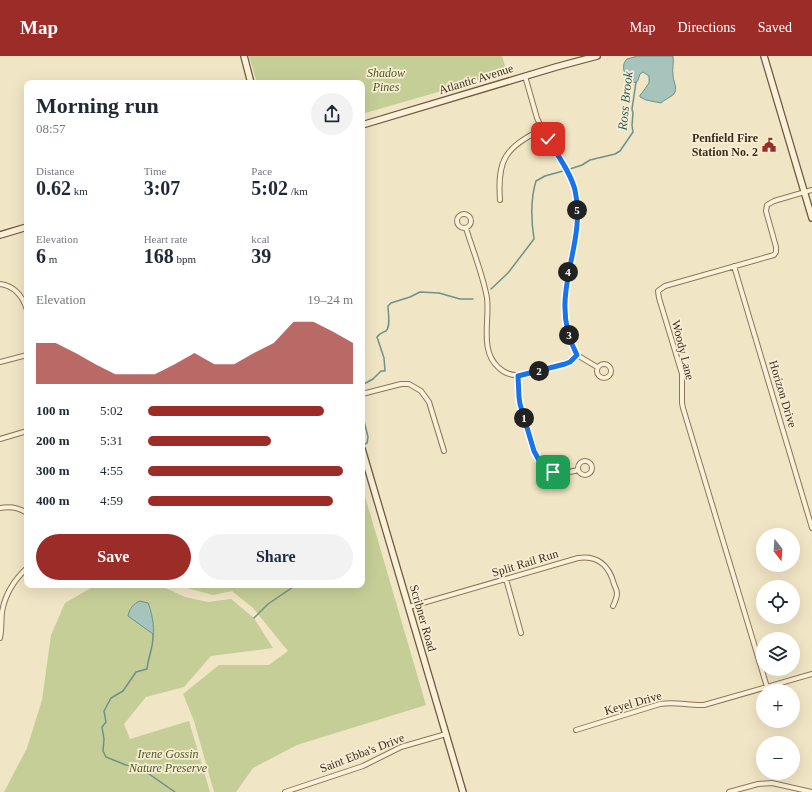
<!DOCTYPE html>
<html lang="en">
<head>
<meta charset="utf-8">
<style>
  :root { --surface:#fff; --page:#f2f2f3; --text:#1f2937; --muted:#747a83; --accent:#9c2c28 }
  body { margin:0; font-family:"Times New Roman",serif; background:var(--page); color:var(--text); height:100vh; display:flex; flex-direction:column; font-size:15px; white-space:nowrap }
  * { box-sizing:border-box; margin:0 }
  p { font-size:13px; color:var(--muted) }
  .icon { flex:none; width:22px; height:22px; fill:none; stroke:currentColor; stroke-width:2; stroke-linecap:round; stroke-linejoin:round }
  .map { position:relative; flex:1; overflow:hidden }
  .side { position:absolute; left:24px; top:24px; width:341px; height:508px; display:flex; flex-direction:column; background:var(--surface); border-radius:8px; box-shadow:0 4px 16px #0002 }
  .side>* { flex:none }
  .needle { width:26px; rotate:163deg }
  .fabs { position:absolute; left:756px; top:472px; display:grid; gap:8px }
  .fabs a { display:grid; place-items:center; width:44px; height:44px; border-radius:50%; background:var(--surface); box-shadow:0 4px 16px #0002; font-size:20px }
  .pin { position:absolute; display:grid; place-items:center; width:34px; height:34px; color:#fff; margin:-17px; border-radius:8px; box-shadow:0 2px 6px #0006 }
  .km { position:absolute; width:20px; height:20px; margin:-10px; border-radius:50%; background:#222; color:#fff; font-size:11px; line-height:20px; text-align:center }
  .round { display:grid; place-items:center; flex:none; width:42px; height:42px; border-radius:21px; background:var(--page) }
  .head { display:flex; align-items:center; justify-content:space-between; height:68px; padding:0 12px }
  h1 { font-size:22px; font-weight:800; line-height:30px }
  .stats { display:grid; grid-template-columns:repeat(3,1fr); gap:6px; height:68px; padding:4px 12px }
  .stats div { display:grid; align-content:center }
  .stats b { font-size:20px; font-weight:800 }
  .stats small { font-size:11px; font-weight:400 }
  .stats p { font-size:11px }
  .chart { height:112px; padding:8px 12px }
  .chart p { display:flex; justify-content:space-between }
  .chart svg { width:100%; height:72px; margin-top:4px; fill:var(--accent); opacity:.7 }
  .primary-button { display:flex; gap:8px; margin-top:auto; padding:8px 12px }
  .primary-button a { flex:1; height:46px; border-radius:24px; background:var(--accent); color:#fff; font-size:16px; font-weight:800; line-height:46px; text-align:center }
  .primary-button a+a { background:var(--page); color:var(--text) }
  ul { padding:0 12px; list-style:none; font-size:13px }
  li { display:grid; grid-template-columns:64px 48px 1fr; align-items:center; height:30px }
  li i { height:10px; border-radius:5px; background:var(--accent) }
  header { display:flex; align-items:center; gap:24px; box-sizing:border-box; height:56px; padding:0 20px; background:var(--accent); color:#fff }
  header strong { font-size:19px }
  nav { display:flex; gap:22px; margin-inline-start:auto; font-size:14px }
  .map>svg:first-child { display:block }
  .green { fill:#c6ce98; fill-rule:evenodd }
  .water { fill:#a6c3bc; stroke:#6c928a }
  .lines { fill:none; stroke-linecap:round; stroke-linejoin:round }
  .stream { stroke:#6c928a; stroke-width:1.5 }
  .street-casing { stroke:#8b765a; stroke-width:6 }
  .secondary-casing { stroke:#6d573d; stroke-width:8 }
  .street { stroke:#faf1d8; stroke-width:4 }
  .secondary { stroke:#faf1d8; stroke-width:5.5 }
  .route-casing { stroke:#fff; stroke-width:8 }
  .route { stroke:#1a73e8; stroke-width:5 }
  .labels { text-anchor:middle; dominant-baseline:central; stroke-width:3.5; stroke-linejoin:round; paint-order:stroke }
  .park-label { font-size:12px; font-style:italic; fill:#495824; stroke:#f7eed4 }
  .street-label { font-size:12px; fill:#3b2d1e; stroke:#f7eed4 }
  .poi-label { font-size:12px; font-weight:bold; fill:#3b2d1e; stroke:#f7eed4; text-anchor:end }
  .water-label { font-size:13px; font-style:italic; fill:#2d5b5a; stroke:#f7eed4 }
</style>
</head>
<body>
<header>
<strong>Map</strong>
<nav><a>Map</a><a>Directions</a><a>Saved</a></nav>
</header>
<div class="map">
<svg width="812" height="736" viewBox="0 0 812 736">
  <rect width="100%" height="100%" fill="#f0e5c4"/>
  <!-- green -->
  <path class="green" d="M249 0H502L507 16 362 58V27H257Z
    M362 430 426 649 297 689 253 712 236 736H214L194 665 183 638 219 609H269L288 595 253 552 232 535 213 539 176 529H362Z
    M96 529H159L185 541 208 546 231 543 254 562 273 592 211 600 184 631 146 641 124 668 130 683 189 665 210 736H4L27 692 42 644 51 579 65 547ZM136 546C146 557 155 562 152 577L132 562 129 556Z"/>
  <!-- water -->
  <path class="water" d="M638 0H673C674 7 672 12 673 19 673 25 678 32 674 38 671 41 664 44 661 47L646 44 640 41V39C644 35 646 31 649 27V20L643 16 640 18 638 24 636 27C626 24 619 11 627 3Z
    M140 545 148 547C151 553 155 572 153 578L128 560C129 553 134 547 140 545Z"/>
  <g class="lines">
    <!-- stream -->
    <path class="stream" d="M570 113 582 109 590 104 615 98 620 95 633 76 632 69 633 57 632 53 636 26
      M491 233 508 217 534 183C531 163 530 144 536 125L545 120 563 115
      M362 329 373 323 381 315H385L384 302 377 281C380 277 382 277 386 275 391 270 388 257 388 250L391 247 410 241 420 236 439 237 460 243H473
      M362 357 368 381 367 387 363 389
      M254 562 268 548 296 529
      M153 578C154 590 148 601 147 613L136 616 123 635 111 642 104 655 106 666 102 671 104 683 103 695 106 701 126 709 139 711 175 736"/>
    <defs>
      <path id="street" d="M525 20 537 62 542 73 569 118 575 134 577 151 576 174 565 235V258L570 283 577 299 597 311
        M500 144C497 102 506 92 542 73
        M457 165a7 7 0 1 1 14 0a7 7 0 1 1-14 0Z
        M466 172C473 195 483 219 487 242 490 264 479 295 499 312 510 322 522 320 536 316 550 312 567 310 577 299
        M734 210 812 472
        M0 228C15 230 23 241 27 254
        M0 306 27 299
        M597 315a7 7 0 1 1 14 0a7 7 0 1 1-14 0Z
        M518 320 519 341 520 348 537 401C548 418 560 419 578 414
        M362 338 401 328H409L421 335 429 346 444 395
        M0 383 27 375
        M578 412a7 7 0 1 1 14 0a7 7 0 1 1-14 0Z
        M0 452C10 450 18 451 27 457
        M506 523 521 577
        M409 551 578 502C597 499 609 509 614 528 615 531 617 534 617 537 617 541 615 546 613 550
        M0 582C2 573 1 565 2 556 5 538 14 524 27 512
        M767 631 683 352 682 347V318L659 242 658 235 665 230 774 199 776 196V191L766 155 767 149 774 145 812 134
        M576 674 660 648C675 645 689 650 704 649L812 618
        M285 736 363 710 401 691 446 678
        M729 736 758 728 772 727 812 736"/>
      <path id="secondary" d="M244 0 251 27
        M764 0 812 162
        M362 69 556 11 597 0
        M0 179 27 171
        M362 393 463 736"/>
    </defs>
    <!-- street casing -->
    <use href="#street" class="street-casing"/>
    <!-- secondary casing -->
    <use href="#secondary" class="secondary-casing"/>
    <!-- street -->
    <use href="#street" class="street"/>
    <!-- secondary -->
    <use href="#secondary" class="secondary"/>
  </g>
  <g class="lines">
    <defs>
      <path id="route" d="M548 83C557 99 570 115 575 134 588 192 545 239 577 299L570 306 565 308 518 320 519 341 520 348 534 395 541 408 553 416"/>
    </defs>
    <!-- route casing -->
    <use href="#route" class="route-casing"/>
    <!-- route -->
    <use href="#route" class="route"/>
  </g>
  <!-- icons -->
  <defs>
    <symbol id="civic-bare" viewBox="-9 -9 18 18"><path d="M-.6-6.5H3V-4.5H.6V-3L4-1V1h2V6H-6V1h2V-1L-.6-3ZM-1.2 2.5V6h2.4V2.5Z" fill="#9c2c28" stroke="#f7eed4" stroke-width="2.5" paint-order="stroke"/></symbol>
  </defs>
  <g fill-rule="evenodd">
    <use href="#civic-bare" x="759" y="79" width="20" height="20"/>
  </g>
  <g class="labels">
    <!-- park labels -->
    <g class="park-label">
      <text x="386" y="17">Shadow<tspan x="386" dy="14">Pines</tspan></text>
      <text x="168" y="698">Irene Gossin<tspan x="168" dy="14">Nature Preserve</tspan></text>
    </g>
    <!-- street labels -->
    <g class="street-label">
      <text transform="translate(476 23) rotate(-17)">Atlantic Avenue</text>
      <text transform="translate(683 294) rotate(76)">Woody Lane</text>
      <text transform="translate(783 338) rotate(73)">Horizon Drive</text>
      <text transform="translate(525 507) rotate(-17)">Split Rail Run</text>
      <text transform="translate(423 562) rotate(74)">Scribner Road</text>
      <text transform="translate(633 647) rotate(-16)">Keyel Drive</text>
      <text transform="translate(362 697) rotate(-21)">Saint Ebba's Drive</text>
    </g>
    <!-- poi labels -->
    <g class="poi-label">
      <text x="758" y="82">Penfield Fire<tspan x="758" dy="14">Station No. 2</tspan></text>
    </g>
    <!-- water labels -->
    <g class="water-label">
      <text transform="translate(625 45) rotate(-84)">Ross Brook</text>
    </g>
  </g>
</svg>
<div class="fabs">
<a><svg class="needle" viewBox="-14 -14 28 28"><path d="M0-13l5 13h-10z" fill="#e53935"/><path d="M0 13l5-13h-10z" fill="#747a83"/></svg></a>
<a><svg class="icon" aria-label="locate" viewBox="0 0 24 24"><circle cx="12" cy="12" r="6"/><path d="M12 2v4M12 18v4M2 12h4M18 12h4"/></svg></a>
<a><svg class="icon" aria-label="layers" viewBox="0 0 24 24"><path d="M12 4l9 5-9 5-9-5zM3 14l9 5 9-5"/></svg></a>
<a>+</a>
<a>−</a>
</div>
<div class="pin" style="left:553px;top:416px;background:#1e9e55"><svg class="icon" aria-label="arrive" viewBox="0 0 24 24"><path d="M6 21V4h12l-3 4 3 4H6"/></svg></div>
<div class="pin" style="left:548px;top:83px;background:#d93025"><svg class="icon" aria-label="check" viewBox="0 0 24 24"><path d="M5 12l5 5 9-10"/></svg></div>
<b class="km" style="left:524px;top:362px">1</b>
<b class="km" style="left:539px;top:315px">2</b>
<b class="km" style="left:569px;top:279px">3</b>
<b class="km" style="left:568px;top:216px">4</b>
<b class="km" style="left:577px;top:154px">5</b>
<section class="side">
<div class="head"><div><h1>Morning run</h1><p>08:57</p></div><a class="round"><svg class="icon" aria-label="share" viewBox="0 0 24 24"><path d="M12 15V3M7 8l5-5 5 5M5 13v7h14v-7"/></svg></a></div>
<div class="stats">
<div><p>Distance</p><b>0.62<small> km</small></b></div>
<div><p>Time</p><b>3:07</b></div>
<div><p>Pace</p><b>5:02<small> /km</small></b></div>
</div>
<div class="stats">
<div><p>Elevation</p><b>6<small> m</small></b></div>
<div><p>Heart rate</p><b>168<small> bpm</small></b></div>
<div><p>kcal</p><b>39</b></div>
</div>
<div class="chart"><p><span>Elevation</span>19–24 m</p>
<svg viewBox="0 0 160 44" preserveAspectRatio="none"><path d="M0 44V19L10 19L20 25L30 32L40 38L50 38L60 38L70 32L80 25L90 32L100 32L110 25L120 19L130 6L140 6L150 12L160 19V44z"/></svg>
</div>
<ul>
<li><b>100 m</b>5:02<i style="width:86%"></i></li>
<li><b>200 m</b>5:31<i style="width:60%"></i></li>
<li><b>300 m</b>4:55<i style="width:95%"></i></li>
<li><b>400 m</b>4:59<i style="width:90%"></i></li>
</ul>
<div class="primary-button"><a>Save</a><a>Share</a></div>
</section>
</div>
</body>
</html>
